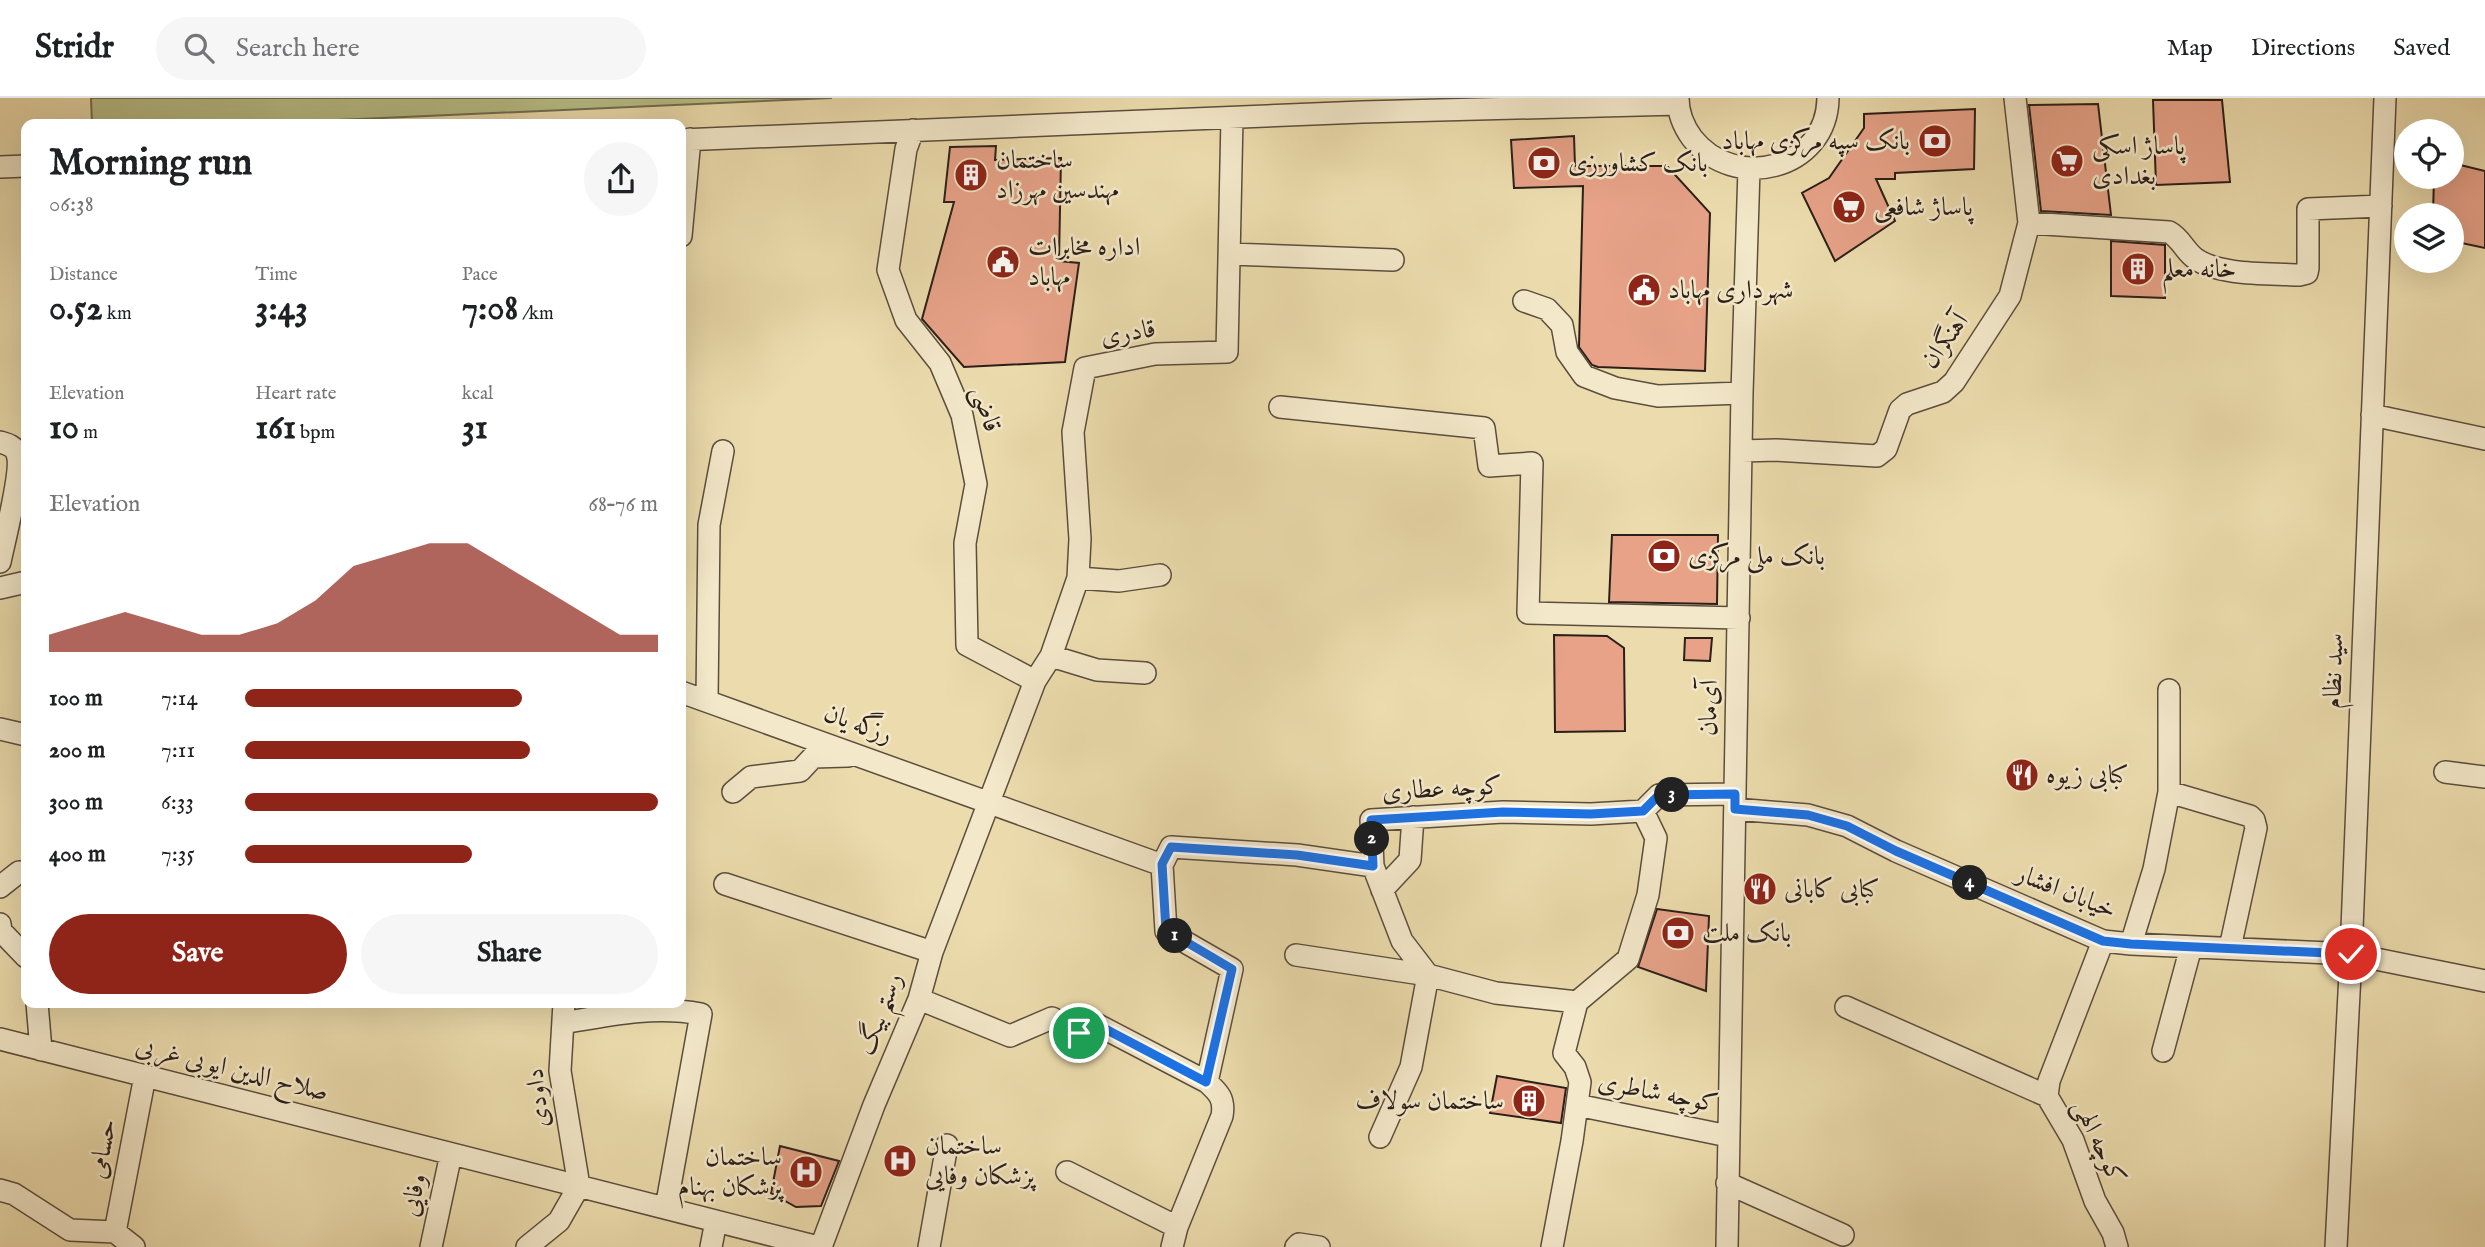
<!DOCTYPE html>
<html lang="en">
<head>
<meta charset="utf-8">
<style>
  :root { --surface:#fff; --page:#f6f6f6; --text:#202124; --muted:#757577; --line:#e0e0e0; --accent:#8f2418 }
  body { margin:0; font-family:"IM FELL English",Amiri,serif; background:var(--page); color:var(--text); height:100vh; display:flex; flex-direction:column; font-size:26px; white-space:nowrap }
  * { box-sizing:border-box; margin:0 }
  p { font-size:23px; color:var(--muted) }
  .icon { flex:none; width:38px; height:38px; fill:none; stroke:currentColor; stroke-width:2; stroke-linecap:round; stroke-linejoin:round }
  .map { position:relative; flex:1; overflow:hidden }
  .panel { position:absolute; left:21px; top:21px; width:665px; height:889px; display:flex; flex-direction:column; background:var(--surface); border-radius:14px; box-shadow:0 7px 28px #0002 }
  .panel>* { flex:none }
  .buttons { position:absolute; left:2394px; top:21px; display:grid; gap:14px }
  .buttons a { display:grid; place-items:center; width:70px; height:70px; border-radius:50%; background:var(--surface); box-shadow:0 7px 28px #0002; font-size:35px }
  .pin { position:absolute; display:grid; place-items:center; width:60px; height:60px; color:#fff; margin:-30px; border:4px solid #fff; border-radius:50%; box-shadow:0 2px 7px #0007 }
  .km { position:absolute; width:35px; height:35px; margin:-18px; border-radius:50%; background:#222; color:#fff; font-size:19px; line-height:35px; text-align:center }
  .round { display:grid; place-items:center; flex:none; width:74px; height:74px; border-radius:37px; background:var(--page) }
  .summary { display:flex; align-items:center; justify-content:space-between; height:119px; padding:0 28px }
  h1 { font-size:38px; font-weight:700; line-height:52px }
  .metrics { display:grid; grid-template-columns:repeat(3,1fr); gap:10px; height:119px; padding:7px 28px }
  .metrics div { display:grid; align-content:center }
  .metrics b { font-size:35px; font-weight:700 }
  .metrics small { font-size:19px; font-weight:400 }
  .metrics p { font-size:19px }
  .chart { height:196px; padding:14px 28px }
  .chart p { display:flex; justify-content:space-between }
  .chart svg { width:100%; height:126px; margin-top:7px; fill:var(--accent); opacity:.7 }
  .button { display:flex; gap:14px; margin-top:auto; padding:14px 28px }
  .button a { flex:1; height:80px; border-radius:42px; background:var(--accent); color:#fff; font-size:28px; font-weight:700; line-height:80px; text-align:center }
  .button a+a { background:var(--page); color:var(--text) }
  ul { padding:0 28px; list-style:none; font-size:23px }
  li { display:grid; grid-template-columns:112px 84px 1fr; align-items:center; height:52px }
  li i { height:18px; border-radius:9px; background:var(--accent) }
  header { display:flex; align-items:center; gap:42px; box-sizing:border-box; height:98px; padding:0 35px; background:var(--surface); border-bottom:2px solid var(--line) }
  header strong { font-size:33px }
  nav { display:flex; gap:38px; margin-inline-start:auto; font-size:24px }
  .search { width:490px; height:63px; background:var(--page); display:flex; align-items:center; gap:18px; box-sizing:border-box; padding:0 24px; border-radius:38px; color:var(--muted); font-size:26px }
  .map>svg:first-child { display:block }
  .green { fill:#b9c089; stroke:#727051; stroke-width:2 }
  .building { fill:#e7a288; stroke:#2b1f19; stroke-width:2 }
  .lines { fill:none; stroke-linecap:round; stroke-linejoin:round }
  .minor-casing { stroke:#5b4e3e; stroke-width:24 }
  .minor { stroke:#f3e8ca; stroke-width:21 }
  .route-casing { stroke:#fff; stroke-width:14 }
  .route { stroke:#1a73e8; stroke-width:9 }
  .labels { text-anchor:middle; dominant-baseline:central; stroke-width:5; stroke-linejoin:round; paint-order:stroke }
  .poi-label { font-size:26px; fill:#2b1f19; stroke:#f3e8ca; text-anchor:start }
  .street-label { font-size:26px; fill:#2b1f19; stroke:#f3e8ca }
</style>
</head>
<body>
<header>
<strong>Stridr</strong>
<div class="search"><svg class="icon" aria-label="search" viewBox="0 0 24 24"><circle cx="10" cy="10" r="6"/><path d="M15 15l6 6"/></svg>Search here</div>
<nav><a>Map</a><a>Directions</a><a>Saved</a></nav>
</header>
<div class="map">
<svg width="2485" height="1149" viewBox="0 0 2485 1149">
  <rect width="100%" height="100%" fill="#ecdcad"/>
  <filter id="stains"><feTurbulence type="fractalNoise" baseFrequency=".00286" numOctaves="4"/><feColorMatrix values="0 0 0 0 .2 0 0 0 0 .09 0 0 0 0 .02 0 0 0 .5 -.17"/></filter>
  <radialGradient id="worn" r=".72"><stop offset=".6" stop-color="#630" stop-opacity="0"/><stop offset="1" stop-color="#630" stop-opacity=".3"/></radialGradient>
  <!-- green -->
  <path class="green" d="M91 0H832L248 26H92Z"/>
  <!-- building -->
  <path class="building" d="M2153 2H2222L2230 84 2156 87Z
    M2098 6 2111 117 2041 113 2029 7Z
    M1975 11 1974 71 1895 75V81H1876L1895 123 1835 163 1802 95 1829 80 1864 30V16Z
    M1574 38 1575 68H1667L1710 115 1705 273 1598 269 1592 267 1579 249 1583 88 1514 90 1511 42Z
    M996 48 995 62 1061 60 1059 163 1079 165 1065 264 964 269 922 221 954 104H944L950 49Z
    M2452 65 2485 73V150L2452 143V117H2433L2434 79H2452Z
    M2111 143 2165 147V200L2111 198Z
    M1612 437H1718L1717 506 1609 504Z
    M1554 537 1607 538 1624 550 1625 633 1555 634Z
    M1685 540H1712L1710 563 1684 562Z
    M1657 811 1709 818 1706 893 1638 869Z
    M1497 978 1566 990 1561 1025 1490 1015Z
    M780 1048 839 1063 821 1108 796 1109 771 1095Z"/>
  <g class="lines">
    <defs>
      <path id="minor" d="M1678 0C1678 14 1684 29 1692 40 1734 94 1827 72 1828 0
        M913 32 906 51 888 172 906 222 940 265 962 317 976 386 965 445 967 547 1035 583
        M681 42 1362 14 1678 6
        M0 69 26 68
        M2029 125 2169 134C2181 140 2185 154 2196 161 2220 178 2270 175 2299 177L2307 175 2308 170V111L2381 108
        M681 138 690 41
        M1230 156 1393 162
        M1524 203 1547 211 1562 227 1567 254 1584 278 1615 290 1658 298 1742 295
        M1280 309 1484 330 1489 368 1532 365 1528 515 1739 520
        M2372 317 2485 341
        M0 344C7 346 15 348 17 356 23 371 4 444 0 464
        M1742 353 1776 352 1877 358 1886 351 1900 312 1907 306 1943 294 1954 284 2010 198 2029 125 2015 0
        M1078 480 1119 483 1160 477
        M0 490 26 484
        M1051 558 1097 572 1145 575
        M681 594 1162 767 1166 833 1232 871 1207 984 1094 925 1079 935 1052 920 1010 938 919 901
        M707 602 709 427 723 353
        M0 631 26 637
        M2445 674 2485 679
        M733 694 751 679 800 673 813 659 848 658
        M2169 694 2250 718 2254 722 2256 730 2230 850
        M1735 711 1808 717 1847 728 1896 753 2103 843 2131 846 2351 856 2485 883
        M1162 767 1171 749 1297 757 1373 768 1371 722 1503 714 1591 716 1643 713 1659 697 1735 696
        M1373 768 1402 843 1428 877 1496 895 1577 904 1628 861 1648 797 1656 740 1643 713
        M725 786 932 854
        M0 789 19 774H26
        M1382 792 1410 762 1413 719
        M0 826 1 833 26 859
        M2103 843 2049 983 2047 998 2073 1042 2095 1103 2113 1135 2117 1149
        M2131 846 2154 771 2169 694V592
        M1296 857 1428 877 1411 969 1380 1039
        M37 905 41 952
        M1846 909 2047 998
        M563 925C609 917 654 907 701 916L666 1110
        M0 941 818 1149
        M2163 953 2191 849
        M1577 1007 1728 1038
        M1067 1074 1177 1129
        M1727 1085 1843 1137
        M0 1092 14 1096 70 1132 115 1134 134 1149
        M115 1134 145 978
        M431 1149 451 1056
        M527 1149 559 1123 579 1088 560 973 564 905
        M711 1149 716 1123
        M821 1149 874 1007 919 901 932 854 1035 583 1051 558 1078 480 1080 441 1073 334 1085 270 1155 256 1227 254 1232 20
        M929 1149 947 1047
        M1172 1149 1177 1129 1222 1018C1225 1001 1219 995 1207 984
        M1296 1149 1299 1146 1319 1149
        M1552 1149 1572 1043 1580 984 1575 969 1564 955 1577 904
        M1727 1149 1742 295 1749 71
        M2336 1149 2351 856 2385 0"/>
    </defs>
    <!-- minor casing -->
    <use href="#minor" class="minor-casing"/>
    <!-- minor -->
    <use href="#minor" class="minor"/>
  </g>
  <g class="lines">
    <defs>
      <path id="route" d="M1079 935 1094 925 1206 984 1232 871 1166 832 1162 766 1171 749 1297 757 1373 768 1371 722 1503 714 1591 716 1643 713 1659 697 1735 696V711L1808 717 1847 728 1896 753 2103 843 2131 846 2351 856"/>
    </defs>
    <!-- route casing -->
    <use href="#route" class="route-casing"/>
    <!-- route -->
    <use href="#route" class="route"/>
  </g>
  <!-- icons -->
  <defs>
    <symbol id="bank-disc" viewBox="-11 -11 22 22"><circle r="9.5" fill="#8f2418" stroke="#f3e8ca"/><path d="M-6-4H6V4H-6ZM0-2.3a2.3 2.3 0 1 0 0 4.6a2.3 2.3 0 1 0 0-4.6Z" fill="#fff"/></symbol>
    <symbol id="supermarket-disc" viewBox="-11 -11 22 22"><circle r="9.5" fill="#8f2418" stroke="#f3e8ca"/><path d="M-6-5.5h2.5l.6 2H6L4.5 2H-2.5L-4.4-4H-6ZM-1.5 3.2a1.3 1.3 0 1 0 .1 0ZM3 3.2a1.3 1.3 0 1 0 .1 0Z" fill="#fff"/></symbol>
    <symbol id="building-disc" viewBox="-11 -11 22 22"><circle r="9.5" fill="#8f2418" stroke="#f3e8ca"/><path d="M-4-6H4V6H1V3H-1V6H-4ZM-2.5-4.3h1.7v1.8h-1.7ZM.8-4.3h1.7v1.8H.8ZM-2.5-1h1.7V.8h-1.7ZM.8-1h1.7V.8H.8Z" fill="#fff"/></symbol>
    <symbol id="civic-disc" viewBox="-11 -11 22 22"><circle r="9.5" fill="#8f2418" stroke="#f3e8ca"/><path d="M-.6-6.5H3V-4.5H.6V-3L4-1V1h2V6H-6V1h2V-1L-.6-3ZM-1.2 2.5V6h2.4V2.5Z" fill="#fff"/></symbol>
    <symbol id="restaurant-disc" viewBox="-11 -11 22 22"><circle r="9.5" fill="#8f2418" stroke="#f3e8ca"/><path d="M-5-6h1v4h1v-4h1v4h1v-4h1v5L-1.5 .5V6h-2V.5L-5-1ZM5-6V6H3V1.5H1.5Q1.5-4 5-6Z" fill="#fff"/></symbol>
    <symbol id="hospital-disc" viewBox="-11 -11 22 22"><circle r="9.5" fill="#8f2418" stroke="#f3e8ca"/><path d="M-5-5h3v3.5h4V-5h3V5h-3V1.5h-4V5h-3Z" fill="#fff"/></symbol>
  </defs>
  <g fill-rule="evenodd">
    <use href="#bank-disc" x="1916" y="24" width="38" height="38"/>
    <use href="#supermarket-disc" x="2048" y="44" width="38" height="38"/>
    <use href="#bank-disc" x="1525" y="46" width="38" height="38"/>
    <use href="#building-disc" x="952" y="58" width="38" height="38"/>
    <use href="#supermarket-disc" x="1830" y="90" width="38" height="38"/>
    <use href="#civic-disc" x="984" y="145" width="38" height="38"/>
    <use href="#building-disc" x="2119" y="152" width="38" height="38"/>
    <use href="#civic-disc" x="1625" y="173" width="38" height="38"/>
    <use href="#bank-disc" x="1645" y="439" width="38" height="38"/>
    <use href="#restaurant-disc" x="2003" y="658" width="38" height="38"/>
    <use href="#restaurant-disc" x="1741" y="772" width="38" height="38"/>
    <use href="#bank-disc" x="1659" y="816" width="38" height="38"/>
    <use href="#building-disc" x="1510" y="984" width="38" height="38"/>
    <use href="#hospital-disc" x="881" y="1044" width="38" height="38"/>
    <use href="#hospital-disc" x="787" y="1055" width="38" height="38"/>
  </g>
  <g class="labels">
    <!-- poi labels -->
    <g class="poi-label">
      <text x="1910" y="43" text-anchor="end">بانک سپه مرکزی مهاباد</text>
      <text x="2092" y="48">پاساژ اسکی<tspan x="2092" dy="30">بغدادی</tspan></text>
      <text x="996" y="62">ساختمان<tspan x="996" dy="30">مهندسین مهرزاد</tspan></text>
      <text x="1568" y="65">بانک کشاورزی</text>
      <text x="1874" y="109">پاساژ شافعی</text>
      <text x="1028" y="149">اداره مخابرات<tspan x="1028" dy="30">مهاباد</tspan></text>
      <text x="2162" y="171">خانه معلم</text>
      <text x="1668" y="192">شهرداری مهاباد</text>
      <text x="1688" y="458">بانک ملی مرکزی</text>
      <text x="2046" y="677">کبابى زیوه</text>
      <text x="1784" y="791">کبابی کابانی</text>
      <text x="1702" y="835">بانک ملت</text>
      <text x="1504" y="1003" text-anchor="end">ساختمان سولاف</text>
      <text x="925" y="1048">ساختمان<tspan x="925" dy="30">پزشکان وفایی</tspan></text>
      <text x="782" y="1059" text-anchor="end">ساختمان<tspan x="782" dy="30">پزشکان بهنام</tspan></text>
    </g>
    <!-- street labels -->
    <g class="street-label">
      <text transform="translate(1128 235) rotate(-9)">قادری</text>
      <text transform="translate(1945 243) rotate(-54)">آهنگران</text>
      <text transform="translate(986 311) rotate(73)">قاضی</text>
      <text transform="translate(2334 573) rotate(-88)">سید نظام</text>
      <text transform="translate(1709 610) rotate(-89)">آی‌مان</text>
      <text transform="translate(858 626) rotate(20)">رزگه یان</text>
      <text transform="translate(1442 691) rotate(-3)">کوچه عطاری</text>
      <text transform="translate(2066 794) rotate(22)">خیابان افشار</text>
      <text transform="translate(880 916) rotate(-69)">رستم بیگ</text>
      <text transform="translate(232 971) rotate(14)">صلاح الدین ایوبی غربی</text>
      <text transform="translate(1658 995) rotate(11)">کوچه شاطری</text>
      <text transform="translate(538 1000) rotate(-96)">داودی</text>
      <text transform="translate(2099 1044) rotate(65)">کوچه الهی</text>
      <text transform="translate(103 1051) rotate(-79)">حسامی</text>
      <text transform="translate(414 1097) rotate(-78)">وفایی</text>
    </g>
  </g>
  <rect width="100%" height="100%" filter="url(#stains)"/>
  <rect width="100%" height="100%" fill="url(#worn)"/>
</svg>
<div class="buttons">
<a><svg class="icon" aria-label="locate" viewBox="0 0 24 24"><circle cx="12" cy="12" r="6"/><path d="M12 2v4M12 18v4M2 12h4M18 12h4"/></svg></a>
<a><svg class="icon" aria-label="layers" viewBox="0 0 24 24"><path d="M12 4l9 5-9 5-9-5zM3 14l9 5 9-5"/></svg></a>
</div>
<div class="pin" style="left:1079px;top:935px;background:#1e9e55"><svg class="icon" aria-label="arrive" viewBox="0 0 24 24"><path d="M6 21V4h12l-3 4 3 4H6"/></svg></div>
<div class="pin" style="left:2351px;top:856px;background:#d93025"><svg class="icon" aria-label="check" viewBox="0 0 24 24"><path d="M5 12l5 5 9-10"/></svg></div>
<b class="km" style="left:1175px;top:838px">1</b>
<b class="km" style="left:1372px;top:741px">2</b>
<b class="km" style="left:1672px;top:697px">3</b>
<b class="km" style="left:1970px;top:785px">4</b>
<section class="panel">
<div class="summary"><div><h1>Morning run</h1><p>06:38</p></div><a class="round"><svg class="icon" aria-label="share" viewBox="0 0 24 24"><path d="M12 15V3M7 8l5-5 5 5M5 13v7h14v-7"/></svg></a></div>
<div class="metrics">
<div><p>Distance</p><b>0.52<small> km</small></b></div>
<div><p>Time</p><b>3:43</b></div>
<div><p>Pace</p><b>7:08<small> /km</small></b></div>
</div>
<div class="metrics">
<div><p>Elevation</p><b>10<small> m</small></b></div>
<div><p>Heart rate</p><b>161<small> bpm</small></b></div>
<div><p>kcal</p><b>31</b></div>
</div>
<div class="chart"><p><span>Elevation</span>68–76 m</p>
<svg viewBox="0 0 160 44" preserveAspectRatio="none"><path d="M0 44V38L10 34L20 30L30 34L40 38L50 38L60 34L70 26L80 14L90 10L100 6L110 6L120 14L130 22L140 30L150 38L160 38V44z"/></svg>
</div>
<ul>
<li><b>100 m</b>7:14<i style="width:67%"></i></li>
<li><b>200 m</b>7:11<i style="width:69%"></i></li>
<li><b>300 m</b>6:33<i style="width:100%"></i></li>
<li><b>400 m</b>7:35<i style="width:55%"></i></li>
</ul>
<div class="button"><a>Save</a><a>Share</a></div>
</section>
</div>
</body>
</html>
